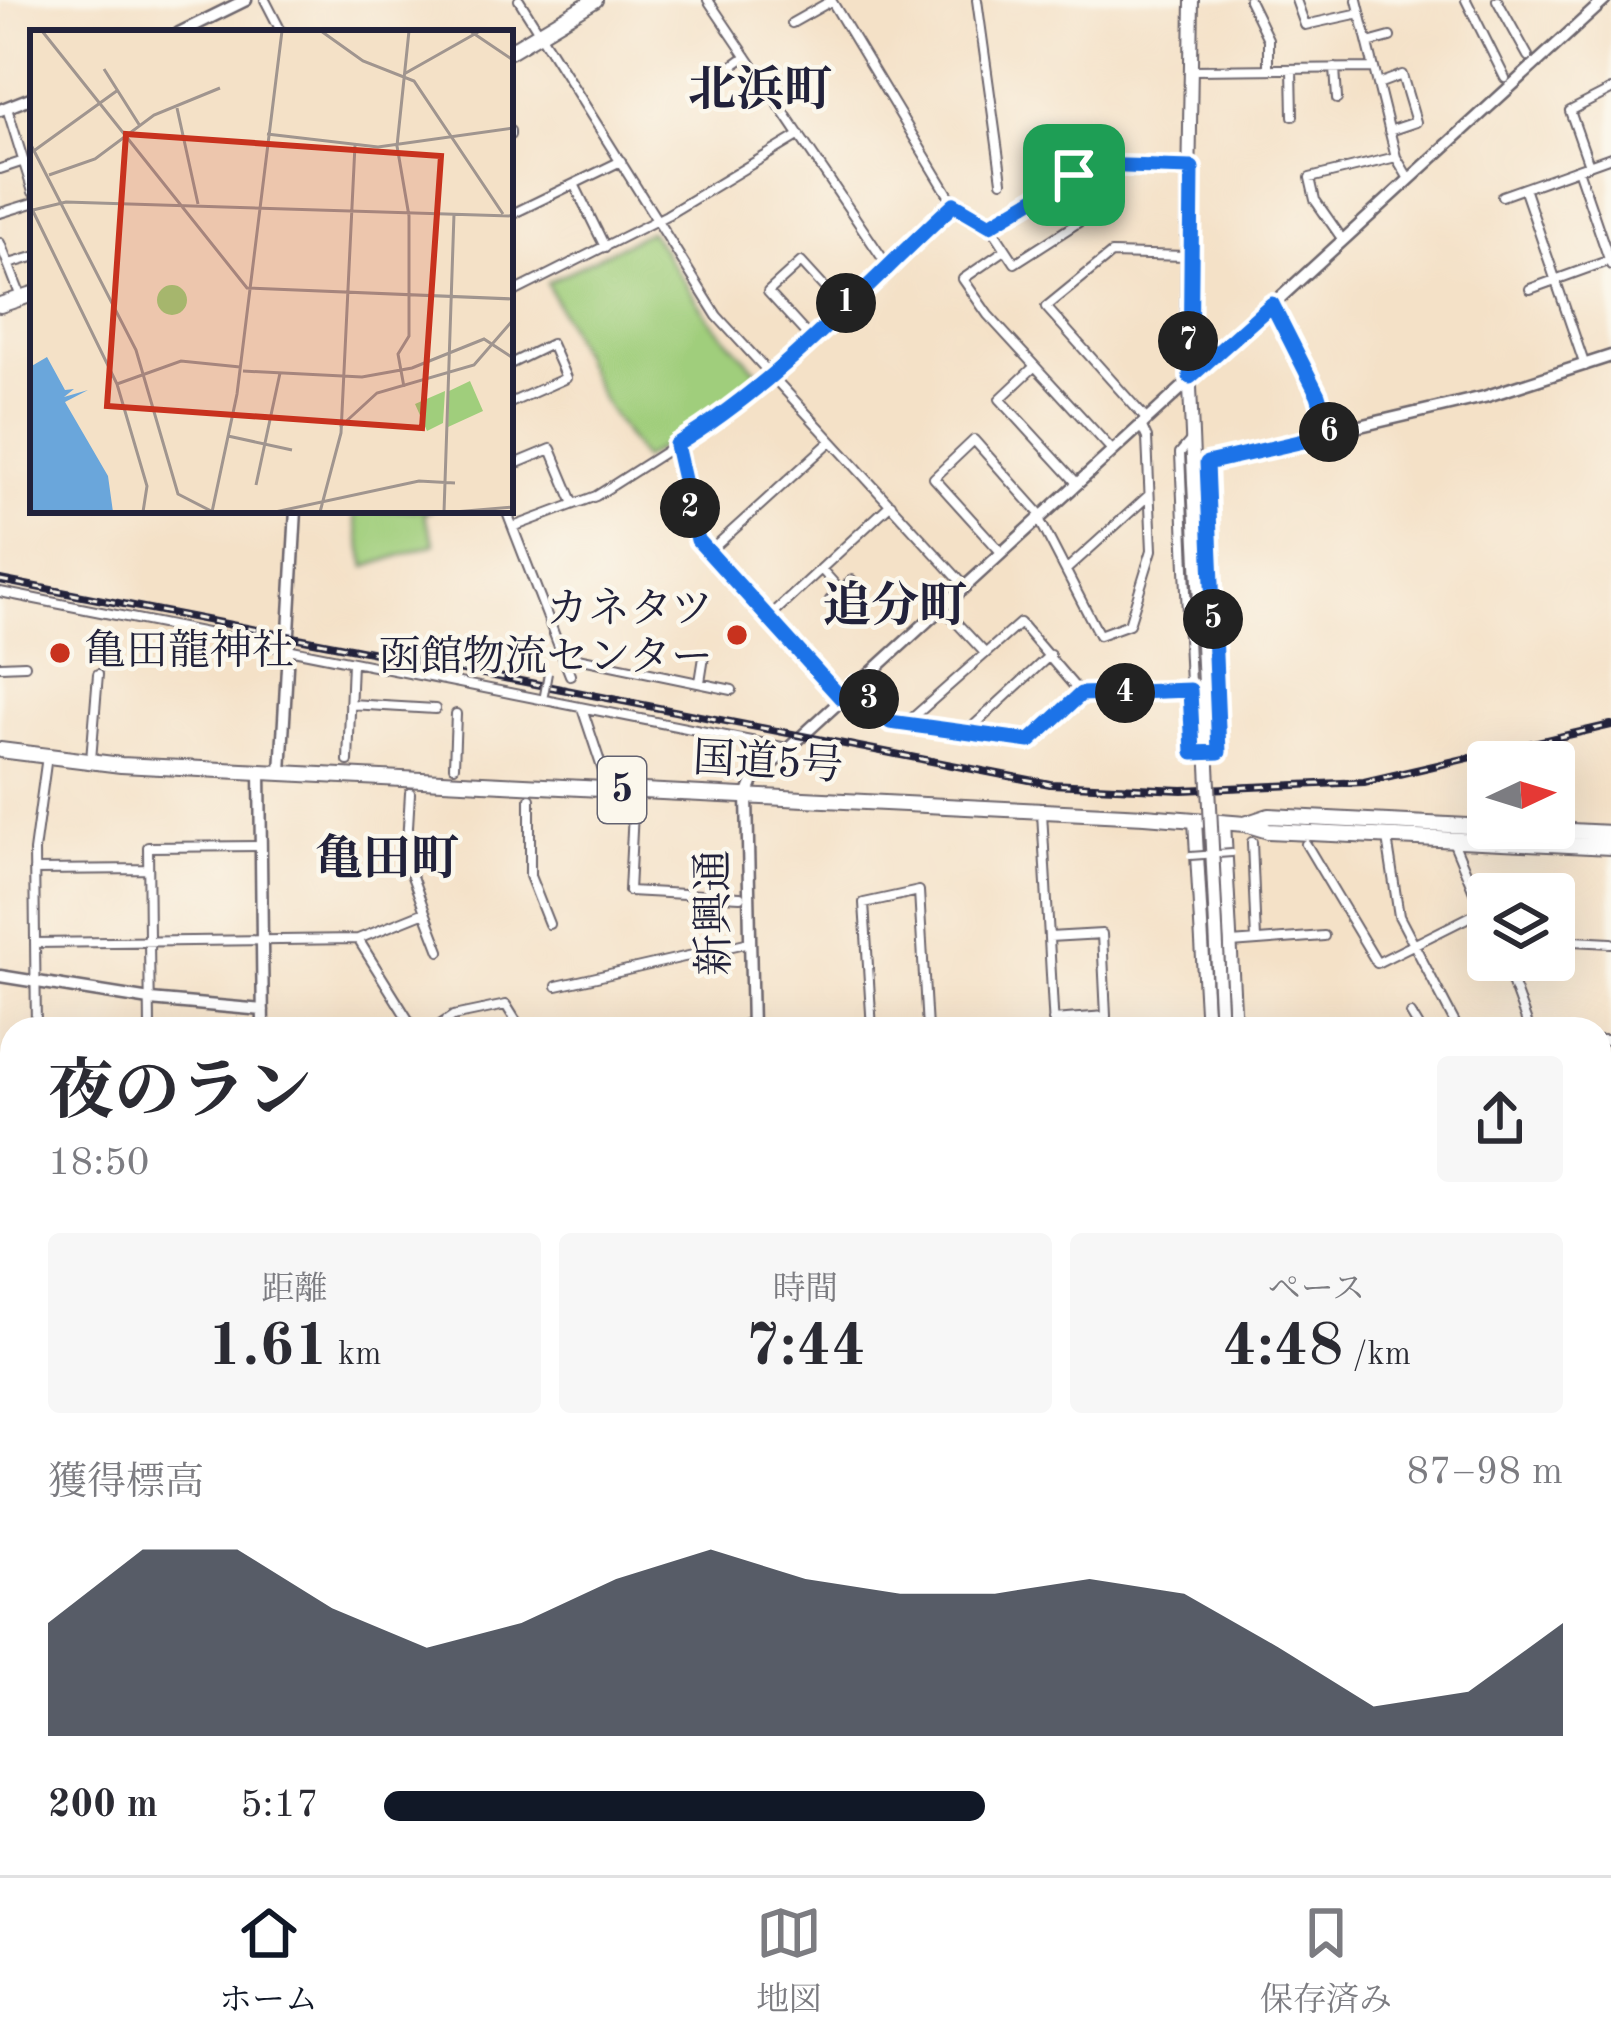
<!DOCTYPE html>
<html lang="ja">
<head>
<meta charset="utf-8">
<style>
  :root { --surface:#fff; --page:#f7f7f7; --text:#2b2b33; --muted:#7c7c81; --line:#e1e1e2; --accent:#111827 }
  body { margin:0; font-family:"Old Standard TT","Noto Serif JP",serif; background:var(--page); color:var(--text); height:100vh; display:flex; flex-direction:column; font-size:45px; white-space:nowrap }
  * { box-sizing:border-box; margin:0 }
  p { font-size:39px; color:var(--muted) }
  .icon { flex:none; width:66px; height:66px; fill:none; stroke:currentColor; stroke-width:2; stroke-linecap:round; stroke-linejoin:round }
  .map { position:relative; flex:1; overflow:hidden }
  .panel { position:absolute; left:0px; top:1017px; width:1611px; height:858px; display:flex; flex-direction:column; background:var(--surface); border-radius:36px 36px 0 0; box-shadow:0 12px 48px #0002 }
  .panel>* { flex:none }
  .needle { width:78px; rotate:86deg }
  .buttons { position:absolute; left:1467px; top:741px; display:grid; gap:24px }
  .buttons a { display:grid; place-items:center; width:108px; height:108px; border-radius:12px; background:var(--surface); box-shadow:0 12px 48px #0002; font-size:60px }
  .pin { position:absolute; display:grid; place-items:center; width:102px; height:102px; color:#fff; margin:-51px; border-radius:24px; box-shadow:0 6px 18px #0006 }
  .km { position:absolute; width:60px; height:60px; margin:-30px; border-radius:50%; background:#222; color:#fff; font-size:33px; line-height:60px; text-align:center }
  .round { display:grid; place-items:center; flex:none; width:126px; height:126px; border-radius:12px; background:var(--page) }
  .summary { display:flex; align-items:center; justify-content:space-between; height:204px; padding:0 48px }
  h1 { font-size:66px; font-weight:700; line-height:90px }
  .stats { display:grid; grid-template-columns:repeat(3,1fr); gap:18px; height:204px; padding:12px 48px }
  .stats div { display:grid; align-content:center; border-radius:12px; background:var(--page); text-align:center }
  .stats b { font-size:60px; font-weight:700 }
  .stats small { font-size:33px; font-weight:400 }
  .stats p { font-size:33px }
  .chart { height:336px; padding:24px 48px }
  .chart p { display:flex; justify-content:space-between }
  .chart svg { width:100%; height:216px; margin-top:12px; fill:var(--accent); opacity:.7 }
  ul { padding:0 48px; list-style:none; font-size:39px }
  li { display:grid; grid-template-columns:192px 144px 1fr; align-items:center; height:90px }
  li i { height:30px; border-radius:15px; background:var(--accent) }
  .menu { display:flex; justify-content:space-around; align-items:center; height:168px; border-top:3px solid var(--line); background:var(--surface); font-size:33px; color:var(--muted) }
  .menu a { display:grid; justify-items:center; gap:6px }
  .menu .on { color:var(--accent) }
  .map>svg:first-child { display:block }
  .green { fill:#a0ce7c; stroke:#61785c; stroke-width:3 }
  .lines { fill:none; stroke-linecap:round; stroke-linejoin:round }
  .minor-casing { stroke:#6c656c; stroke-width:12 }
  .tertiary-casing { stroke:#6c656c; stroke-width:15 }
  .secondary-casing { stroke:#6c656c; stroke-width:16 }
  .trunk-casing { stroke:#6c656c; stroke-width:18 }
  .minor { stroke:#fff; stroke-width:8 }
  .tertiary { stroke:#fff; stroke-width:10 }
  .secondary { stroke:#fff; stroke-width:12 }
  .trunk { stroke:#fff; stroke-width:14 }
  .rail-casing { stroke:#22223b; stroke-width:8 }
  .rail { stroke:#fbf7ec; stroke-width:3; stroke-dasharray:9; stroke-linecap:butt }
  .pedestrian-bridge-casing { stroke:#6c656c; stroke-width:10; stroke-linecap:butt }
  .secondary-bridge-casing { stroke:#6c656c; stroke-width:16; stroke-linecap:butt }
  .pedestrian-bridge { stroke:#fff; stroke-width:6 }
  .secondary-bridge { stroke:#fff; stroke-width:12 }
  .route-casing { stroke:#fff; stroke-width:24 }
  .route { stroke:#1a73e8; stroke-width:15 }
  .poi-dot { fill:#c8321e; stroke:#fbf7ec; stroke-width:4.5 }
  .labels { text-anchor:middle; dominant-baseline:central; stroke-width:9; stroke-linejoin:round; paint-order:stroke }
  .shield { fill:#fbf7ec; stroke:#636270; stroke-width:3 }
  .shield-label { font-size:39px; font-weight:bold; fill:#22223b }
  .poi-label { font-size:42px; fill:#22223b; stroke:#fbf7ec; text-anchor:end }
  .street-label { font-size:42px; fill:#22223b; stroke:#fbf7ec }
  .quarter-label { font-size:48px; font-weight:bold; fill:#22223b; stroke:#fbf7ec }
  .inset-road { fill:none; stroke:#a0958f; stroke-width:3 }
  .view { fill:#c8321e; fill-opacity:0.15; stroke:#c8321e; stroke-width:6 }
  .inset-edge { fill:none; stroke:#22223b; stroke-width:6 }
</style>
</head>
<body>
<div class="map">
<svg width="1611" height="1875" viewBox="0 0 1611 1875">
  <rect width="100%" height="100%" fill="#fbf7ec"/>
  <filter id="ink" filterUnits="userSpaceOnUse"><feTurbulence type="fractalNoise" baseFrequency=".00833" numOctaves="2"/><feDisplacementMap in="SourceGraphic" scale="24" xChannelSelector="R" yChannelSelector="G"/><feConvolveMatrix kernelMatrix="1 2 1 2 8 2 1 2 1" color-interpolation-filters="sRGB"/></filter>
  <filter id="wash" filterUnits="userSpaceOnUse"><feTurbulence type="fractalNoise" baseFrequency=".004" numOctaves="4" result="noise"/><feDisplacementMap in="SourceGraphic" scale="48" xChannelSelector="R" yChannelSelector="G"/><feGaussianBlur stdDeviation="2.7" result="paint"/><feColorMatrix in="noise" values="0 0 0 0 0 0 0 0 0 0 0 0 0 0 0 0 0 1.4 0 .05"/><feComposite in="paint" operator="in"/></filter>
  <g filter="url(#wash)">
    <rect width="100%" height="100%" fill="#f4e1c7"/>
    <!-- green -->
    <path class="green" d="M650 231 710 320 758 372 708 418 642 459 602 399 547 283Z
      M353 510H431L424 514 435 544 366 567Z
      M35 1863H191L195 1875H21Z"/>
  </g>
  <g filter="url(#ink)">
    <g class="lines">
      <defs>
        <path id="minor" d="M265 0 282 33
          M519 0 717 316 964 585
          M708 0 887 265
          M831 0 954 204 990 225
          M977 0 1002 181
          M1249 0 1268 39V69
          M1296 0 1305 25 1360 13
          M1357 0 1396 157 1409 179
          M1466 0 1505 78
          M1497 0 1528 56
          M792 23 831 1
          M1368 43 1390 37
          M1335 68 1337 99
          M1292 69 1293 116
          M1193 70 1374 68
          M711 81 746 56
          M1378 84 1402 75 1416 122 1389 131
          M7 108 33 192
          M510 131V135
          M1589 165 1570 111 1611 90
          M0 169 24 161
          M1578 169 1611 265
          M1074 175 1096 211 1015 263 990 225 1091 165 1189 168
          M574 184 605 247
          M1524 188 1585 366
          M1502 196 1611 157
          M0 213 33 203
          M510 215 621 161
          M1343 240 1315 200 1310 178 1396 157
          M0 243 21 297
          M1005 250 963 279 988 315 1112 450
          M9 264 33 257
          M1530 289 1610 260
          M510 294 667 215 800 135
          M1273 305 1318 395 1330 434
          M809 337 768 292 801 262 842 307
          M510 364 551 344 566 378 510 403
          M1035 366 1000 399 1076 482
          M1146 419 1046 307 1111 254 1187 256
          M1192 439 1180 453 1193 753 1218 752 1207 463
          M510 466 551 449 574 504
          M506 510 570 675
          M1038 517 1099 635 1129 624 1152 550 1147 438 1141 425
          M513 527 596 496 676 445
          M1000 551 934 478 974 440 1040 514
          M709 552 831 441
          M821 569 840 590
          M1067 569 1148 496
          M0 592 787 748
          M830 600 852 580
          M941 606 983 651
          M767 619 891 504
          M563 655 732 690
          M0 666 25 665
          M700 682 704 657
          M857 686 890 722 1030 741 1081 694 1189 690
          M840 698 698 540 676 445 762 381 954 204
          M350 704 435 709
          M582 708 609 789
          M909 721 1020 623 1081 694
          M969 730 1050 655
          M91 760 98 674
          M348 761 352 662
          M454 766 456 714
          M634 791 629 891 740 897
          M530 799V876L549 924
          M1042 812 1054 1029
          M1387 838 1399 916 1456 1025 1449 1029
          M1453 841 1488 925
          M1252 842 1256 941
          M1306 844 1377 963 1481 911
          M34 870 148 869
          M425 912 440 951
          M1049 937 1102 934 1106 1016 1053 1020
          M358 939 414 1029
          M1554 940 1611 943
          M35 943 358 939 425 912 406 860 410 793
          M1231 943 1324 936
          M1504 960 1529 1028
          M557 986 750 942
          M1411 1014 1420 1029
          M36 1029 34 851 47 756
          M150 1029 148 847 260 846
          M434 1029 453 1016 506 1005 521 1029
          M728 1029 752 1022
          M872 1029 864 903 919 891 927 1029
          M1599 1040H1611
          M0 1088 12 1087
          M1599 1131H1611
          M0 1143H12
          M0 1186 12 1185
          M0 1213 12 1210
          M1599 1219H1611
          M0 1272H12
          M1599 1399 1611 1375
          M1599 1549 1611 1583
          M194 1863 198 1875
          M1012 1863 1013 1875
          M1066 1863 1069 1875
          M940 1870 942 1863
          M213 1875 236 1863
          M404 1875 423 1863"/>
        <path id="tertiary" d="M179 33 246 0
          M0 110 33 97
          M1193 465 1484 397 1611 356
          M260 771 263 1029
          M281 772 296 510
          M0 976 150 1000 263 1010
          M752 1029 747 796 753 781 1605 0
          M1599 1362H1611
          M0 1389H12
          M0 1418 12 1427
          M1599 1622 1611 1619
          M271 1863 275 1875
          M384 1863 390 1875
          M777 1863V1875"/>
        <path id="secondary" d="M1192 0 1187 316 1194 482
          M1195 820 1207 1029
          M1224 822 1235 1029
          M1268 1863V1875"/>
        <path id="trunk" d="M510 51 595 0
          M0 305 33 294
          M0 750 121 765 1145 816 1245 824 1268 831 1611 847
          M1245 824 1269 816 1488 827
          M1509 828 1611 833"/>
      </defs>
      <!-- minor casing -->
      <use href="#minor" class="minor-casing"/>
      <!-- tertiary casing -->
      <use href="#tertiary" class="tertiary-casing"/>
      <!-- secondary casing -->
      <use href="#secondary" class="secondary-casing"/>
      <!-- trunk casing -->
      <use href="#trunk" class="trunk-casing"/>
      <!-- minor -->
      <use href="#minor" class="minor"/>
      <!-- tertiary -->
      <use href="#tertiary" class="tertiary"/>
      <!-- secondary -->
      <use href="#secondary" class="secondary"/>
      <!-- trunk -->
      <use href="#trunk" class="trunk"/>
      <defs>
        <path id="rail" d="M0 580 1050 784 1182 790 1364 782 1611 725"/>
      </defs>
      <!-- rail casing -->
      <use href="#rail" class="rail-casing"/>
      <!-- rail -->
      <use href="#rail" class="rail"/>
      <defs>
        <path id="pedestrian-bridge" d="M544 695 548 673
          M1190 856 1232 853"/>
        <path id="secondary-bridge" d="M1194 482 1221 1029"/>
      </defs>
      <!-- pedestrian-bridge casing -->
      <use href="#pedestrian-bridge" class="pedestrian-bridge-casing"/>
      <!-- secondary-bridge casing -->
      <use href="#secondary-bridge" class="secondary-bridge-casing"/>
      <!-- pedestrian-bridge -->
      <use href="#pedestrian-bridge" class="pedestrian-bridge"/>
      <!-- secondary-bridge -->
      <use href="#secondary-bridge" class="secondary-bridge"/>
    </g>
  </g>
  <g class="lines" filter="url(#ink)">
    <defs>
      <path id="route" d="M1091 165 1192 168 1190 377 1272 304 1318 395 1330 435 1207 463 1219 752 1193 753 1190 690 1081 694 1030 741 890 722 856 685 841 698 698 540 676 445C779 383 866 285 954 204L990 225Z"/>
    </defs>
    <!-- route casing -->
    <use href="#route" class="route-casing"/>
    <!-- route -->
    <use href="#route" class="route"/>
  </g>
  <!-- markers -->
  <g class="poi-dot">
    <circle cx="737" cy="635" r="12"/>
    <circle cx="60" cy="653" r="12"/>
  </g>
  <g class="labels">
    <!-- shield labels -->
    <rect class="shield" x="598" y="757" width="48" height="66" rx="9"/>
    <g class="shield-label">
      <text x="622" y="790">5</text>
    </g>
    <!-- poi labels -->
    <g class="poi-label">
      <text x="713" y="611">カネタツ<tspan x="713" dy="48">函館物流センター</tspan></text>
      <text x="84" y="653" text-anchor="start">亀田龍神社</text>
    </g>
    <!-- street labels -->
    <g class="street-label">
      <text transform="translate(768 764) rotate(3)">国道5号</text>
      <text transform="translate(716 913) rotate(-91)">新興通</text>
    </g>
    <!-- quarter labels -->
    <g class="quarter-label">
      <text x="760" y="92">北浜町</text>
      <text x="895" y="608">追分町</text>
      <text x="387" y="861">亀田町</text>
    </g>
  </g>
  <!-- overview -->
  <g transform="translate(30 30)">
    <rect width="483" height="483" fill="#f4e1c7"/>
    <path d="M127 270a15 15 0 1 1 30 0a15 15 0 1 1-30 0ZM440 351 453 381 418 397 419 361ZM415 361 413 393 397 401 385 374Z" fill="#a0ce7c"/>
    <path d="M17 327 35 360 44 359 34 367 58 360 35 372 78 446 83 482H0V337Z" fill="#6aa6db"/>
    <path class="inset-road" d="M12 1 217 258 483 269M291 1 333 31 384 51 473 184M440 1 483 30M74 39 110 96M374 44 450 1M147 78 168 174M237 104 348 117 483 98M0 113 106 320 148 464 183 482M5 120 88 60M19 145 65 129 124 85 190 58M0 175 87 354 117 456 113 482M3 180 36 172 483 186M213 341 332 347 382 338 454 309 483 328M87 354 151 331 210 337M374 357 368 324 379 306V186L367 116 379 1M310 397 347 363 444 335 483 290M198 406 262 420M226 455 250 343M182 482 207 364 252 1M245 482 389 451 425 453M290 482 311 403 325 115M414 482 424 184M424 482 483 477"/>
    <path class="view" d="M96 104 411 126 392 398 77 376Z"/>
    <rect width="483" height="483" class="inset-edge"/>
  </g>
</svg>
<div class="buttons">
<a><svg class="needle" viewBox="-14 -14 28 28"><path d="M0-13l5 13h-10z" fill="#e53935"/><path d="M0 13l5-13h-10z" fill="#7c7c81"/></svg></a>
<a><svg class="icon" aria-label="layers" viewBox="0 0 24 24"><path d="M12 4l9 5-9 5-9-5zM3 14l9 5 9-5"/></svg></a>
</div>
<div class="pin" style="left:1074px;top:175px;background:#1e9e55"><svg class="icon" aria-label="arrive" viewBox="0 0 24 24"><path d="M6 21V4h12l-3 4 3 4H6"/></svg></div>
<b class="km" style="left:846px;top:303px">1</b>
<b class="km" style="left:690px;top:508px">2</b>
<b class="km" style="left:869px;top:699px">3</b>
<b class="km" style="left:1125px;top:693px">4</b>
<b class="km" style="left:1213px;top:619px">5</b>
<b class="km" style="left:1329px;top:432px">6</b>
<b class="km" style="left:1188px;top:341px">7</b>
<section class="panel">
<div class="summary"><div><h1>夜のラン</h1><p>18:50</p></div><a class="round"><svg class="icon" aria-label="share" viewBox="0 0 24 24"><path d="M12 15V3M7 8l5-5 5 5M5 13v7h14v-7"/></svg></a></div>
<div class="stats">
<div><p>距離</p><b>1.61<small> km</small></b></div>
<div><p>時間</p><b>7:44</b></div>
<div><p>ペース</p><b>4:48<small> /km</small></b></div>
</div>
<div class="chart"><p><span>獲得標高</span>87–98 m</p>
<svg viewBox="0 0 160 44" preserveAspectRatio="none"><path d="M0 44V21L10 6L20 6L30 18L40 26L50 21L60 12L70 6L80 12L90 15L100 15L110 12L120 15L130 26L140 38L150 35L160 21V44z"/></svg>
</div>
<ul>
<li><b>200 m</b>5:17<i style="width:51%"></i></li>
</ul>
</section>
</div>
<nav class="menu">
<a class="on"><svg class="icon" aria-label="home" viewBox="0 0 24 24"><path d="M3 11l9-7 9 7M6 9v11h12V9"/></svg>ホーム</a>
<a><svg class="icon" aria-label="map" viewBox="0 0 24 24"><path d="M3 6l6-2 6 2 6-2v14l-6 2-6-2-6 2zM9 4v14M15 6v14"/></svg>地図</a>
<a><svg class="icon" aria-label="saved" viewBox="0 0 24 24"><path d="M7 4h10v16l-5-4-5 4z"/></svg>保存済み</a>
</nav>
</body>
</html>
